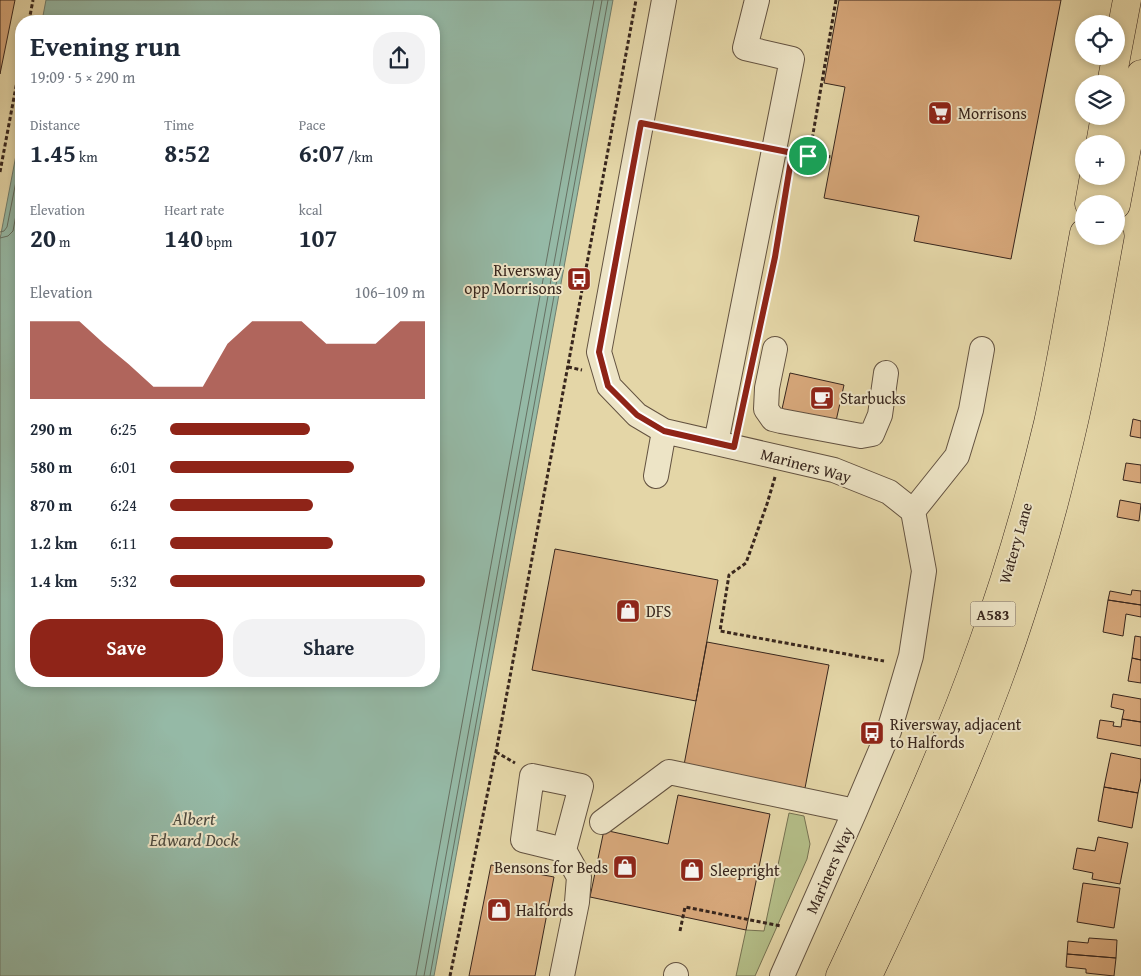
<!DOCTYPE html>
<html lang="en">
<head>
<meta charset="utf-8">
<style>
  :root { --surface:#fff; --page:#f2f2f3; --text:#1f2937; --muted:#747a83; --accent:#8f2418 }
  body { margin:0; font-family:"Gentium Book Plus",serif; background:var(--page); color:var(--text); height:100vh; display:flex; flex-direction:column; font-size:19px; white-space:nowrap }
  * { box-sizing:border-box; margin:0 }
  p { font-size:16px; color:var(--muted) }
  .icon { flex:none; width:28px; height:28px; fill:none; stroke:currentColor; stroke-width:2; stroke-linecap:round; stroke-linejoin:round }
  .map { position:relative; flex:1; overflow:hidden }
  .drawer { position:absolute; left:15px; top:15px; width:425px; height:672px; display:flex; flex-direction:column; background:var(--surface); border-radius:20px; box-shadow:0 2px 8px #0003 }
  .drawer>* { flex:none }
  .buttons { position:absolute; left:1075px; top:15px; display:grid; gap:10px }
  .buttons a { display:grid; place-items:center; width:50px; height:50px; border-radius:50%; background:var(--surface); box-shadow:0 2px 8px #0003; font-size:25px }
  .pin { position:absolute; display:grid; place-items:center; width:42px; height:42px; color:#fff; margin:-21px; border:2px solid #fff; border-radius:50%; box-shadow:0 1px 5px #0007 }
  .round { display:grid; place-items:center; flex:none; width:52px; height:52px; border-radius:20px; background:var(--page) }
  .headline { display:flex; align-items:center; justify-content:space-between; height:85px; padding:0 15px }
  h1 { font-size:28px; font-weight:700; line-height:38px }
  .metrics { display:grid; grid-template-columns:repeat(3,1fr); gap:8px; height:85px; padding:5px 15px }
  .metrics div { display:grid; align-content:center }
  .metrics b { font-size:25px; font-weight:700 }
  .metrics small { font-size:14px; font-weight:400 }
  .metrics p { font-size:14px }
  .chart { height:140px; padding:10px 15px }
  .chart p { display:flex; justify-content:space-between }
  .chart svg { width:100%; height:90px; margin-top:5px; fill:var(--accent); opacity:.7 }
  .button { display:flex; gap:10px; margin-top:auto; padding:10px 15px }
  .button a { flex:1; height:58px; border-radius:20px; background:var(--accent); color:#fff; font-size:20px; font-weight:700; line-height:58px; text-align:center }
  .button a+a { background:var(--page); color:var(--text) }
  ul { padding:0 15px; list-style:none; font-size:16px }
  li { display:grid; grid-template-columns:80px 60px 1fr; align-items:center; height:38px }
  li i { height:12px; border-radius:6px; background:var(--accent) }
  .map>svg:first-child { display:block }
  .green { fill:#b4be88; stroke:#767252 }
  .water { fill:#95b9a6; stroke:#707e6f }
  .lines { fill:none; stroke-linecap:round; stroke-linejoin:round }
  .shore { stroke:#667062; stroke-width:1 }
  .building { fill:#d6a77a; stroke:#38261d }
  .minor-casing { stroke:#635240; stroke-width:26 }
  .highway-casing { stroke:#38261d; stroke-width:29 }
  .path { stroke:#38261d; stroke-width:3; stroke-dasharray:4 2.5; stroke-linecap:butt }
  .minor { stroke:#ede4c6; stroke-width:24 }
  .highway { stroke:#e4d6a7; stroke-width:28 }
  .route-casing { stroke:#fff; stroke-width:10 }
  .route { stroke:#8f2418; stroke-width:6 }
  .labels { text-anchor:middle; dominant-baseline:central; stroke-width:4; stroke-linejoin:round; paint-order:stroke }
  .shield { fill:#ede4c6; stroke:#6e5f50; stroke-width:1 }
  .shield-label { font-size:15px; font-weight:bold; fill:#38261d }
  .poi-label { font-size:16px; fill:#38261d; stroke:#ede4c6; text-anchor:start }
  .street-label { font-size:16px; fill:#38261d; stroke:#ede4c6 }
  .water-label { font-size:18px; font-style:italic; fill:#4f4b3f; stroke:#ede4c6 }
</style>
</head>
<body>
<div class="map">
<svg width="1141" height="976" viewBox="0 0 1141 976">
  <rect width="100%" height="100%" fill="#e4d6a7"/>
  <filter id="stains"><feTurbulence type="fractalNoise" baseFrequency=".004" numOctaves="4"/><feColorMatrix values="0 0 0 0 .2 0 0 0 0 .09 0 0 0 0 .02 0 0 0 .5 -.17"/></filter>
  <radialGradient id="worn" r=".72"><stop offset=".6" stop-color="#630" stop-opacity="0"/><stop offset="1" stop-color="#630" stop-opacity=".3"/></radialGradient>
  <!-- green -->
  <path class="green" d="M789 813 804 816 810 844 807 859 755 976H736L746 930 764 931Z"/>
  <!-- water -->
  <path class="water" d="M46 0H613L434 976H0V239L21 129V681H434V21H42Z"/>
  <g class="lines">
    <!-- shore -->
    <path class="shore" d="M0 232 4 231 7 227 21 156
      M0 238 8 236 13 231 21 188
      M416 976 594 0
      M424 976 602 0
      M430 976 608 0"/>
  </g>
  <!-- building -->
  <path class="building" d="M0 0H15L0 74Z
    M839 0H1061L1011 259 914 241 919 216 824 198 845 87 824 83Z
    M790 373 844 385 836 421 782 409Z
    M1133 419 1141 421V438L1130 436Z
    M1126 463 1141 465V483L1123 480Z
    M1120 500 1141 504 1139 521 1117 517Z
    M555 549 718 580 696 701 532 670Z
    M1132 590 1141 591V605L1108 600 1110 591 1131 595Z
    M1108 600 1141 605V617L1126 614 1123 636 1103 632Z
    M1135 636 1141 637V660L1132 658Z
    M707 642 829 665 805 788 684 765Z
    M1132 658 1141 660V683L1128 681Z
    M1113 694 1141 699V722L1122 719 1124 710 1111 707Z
    M1122 719 1141 722V746L1097 738 1100 720 1114 722 1113 726 1121 727Z
    M1111 753 1141 759V778L1138 793 1104 787Z
    M1104 787 1138 793 1132 828 1098 821Z
    M678 795 770 814 746 930 590 897 604 830 668 844Z
    M1098 837 1128 843 1120 884 1092 879 1093 873 1073 869 1077 848 1095 851Z
    M491 865 554 877 535 976H469Z
    M1083 883 1120 888 1114 928 1077 922Z
    M1089 938 1117 940 1116 958 1067 954 1068 941 1088 943Z
    M1067 954 1116 958 1114 976 1086 973V969L1066 967Z"/>
  <g class="lines">
    <defs>
      <path id="minor" d="M664 0 599 352 609 386 637 415 664 431 834 470 889 492 913 511 924 571 911 656 889 731 855 811 782 976
        M775 349 767 388 766 409 773 419 781 421 861 436 872 434 880 415 886 373
        M716 443 792 59 745 48 757 0
        M656 476 664 431
        M913 511 957 456 971 410 982 349
        M602 822 669 772 855 811
        M562 976 577 902 579 877 564 850 523 840 532 776 581 786 564 850
        M676 976V975"/>
      <path id="highway" d="M1111 84 1127 0
        M1100 144 1105 116
        M1089 204 1094 176
        M1116 205 1141 74
        M840 976C891 867 942 759 982 646 1008 574 1030 498 1048 423 1062 360 1072 296 1084 233
        M868 976C924 857 981 739 1021 614 1037 565 1052 514 1064 463 1083 389 1096 312 1110 236"/>
    </defs>
    <!-- minor casing -->
    <use href="#minor" class="minor-casing"/>
    <!-- highway casing -->
    <use href="#highway" class="highway-casing"/>
    <!-- path -->
    <path class="path" d="M29 21 33 0
      M662 127 754 145
      M794 153 832 157
      M794 161 808 163 836 0
      M0 172 21 60
      M568 367 582 370
      M775 477 767 504 746 563 729 575 720 631 884 661
      M496 752 515 763
      M680 931 685 907 781 926
      M450 976 496 752 636 0"/>
    <!-- minor -->
    <use href="#minor" class="minor"/>
    <!-- highway -->
    <use href="#highway" class="highway"/>
  </g>
  <g class="lines">
    <defs>
      <path id="route" d="M641 123 808 156V162L791 160 775 257 734 447 664 431 637 415 608 386 599 352Z"/>
    </defs>
    <!-- route casing -->
    <use href="#route" class="route-casing"/>
    <!-- route -->
    <use href="#route" class="route"/>
  </g>
  <!-- icons -->
  <defs>
    <symbol id="supermarket-square" viewBox="-11 -11 22 22"><rect x="-9" y="-9" width="18" height="18" rx="4" fill="#8f2418" stroke="#ede4c6"/><path d="M-6-5.5h2.5l.6 2H6L4.5 2H-2.5L-4.4-4H-6ZM-1.5 3.2a1.3 1.3 0 1 0 .1 0ZM3 3.2a1.3 1.3 0 1 0 .1 0Z" fill="#fff"/></symbol>
    <symbol id="bus-square" viewBox="-11 -11 22 22"><rect x="-9" y="-9" width="18" height="18" rx="4" fill="#8f2418" stroke="#ede4c6"/><path d="M-5-6H5V4H4V6H2V4H-2V6H-4V4H-5ZM-3.5-4V0h7V-4ZM-3.5 1.2v1.5H-2V1.2ZM2 1.2v1.5H3.5V1.2Z" fill="#fff"/></symbol>
    <symbol id="cafe-square" viewBox="-11 -11 22 22"><rect x="-9" y="-9" width="18" height="18" rx="4" fill="#8f2418" stroke="#ede4c6"/><path d="M-5.5-4.5H6V0H3Q3 3.5 0 3.5H-2.5Q-5.5 3.5-5.5 0ZM3-3.2v2h1.7v-2ZM-6 4.5H4V6H-6Z" fill="#fff"/></symbol>
    <symbol id="shop-square" viewBox="-11 -11 22 22"><rect x="-9" y="-9" width="18" height="18" rx="4" fill="#8f2418" stroke="#ede4c6"/><path d="M-5-2.5h2.3a2.7 3.5 0 0 1 5.4 0H5L5.5 6h-11ZM-1.5-2.5h3a1.5 2.3 0 0 0-3 0Z" fill="#fff"/></symbol>
  </defs>
  <g fill-rule="evenodd">
    <use href="#supermarket-square" x="926" y="99" width="28" height="28"/>
    <use href="#bus-square" x="565" y="265" width="28" height="28"/>
    <use href="#cafe-square" x="808" y="384" width="28" height="28"/>
    <use href="#shop-square" x="614" y="597" width="28" height="28"/>
    <use href="#bus-square" x="858" y="719" width="28" height="28"/>
    <use href="#shop-square" x="611" y="853" width="28" height="28"/>
    <use href="#shop-square" x="678" y="856" width="28" height="28"/>
    <use href="#shop-square" x="485" y="896" width="28" height="28"/>
  </g>
  <g class="labels">
    <!-- shield labels -->
    <rect class="shield" x="970.5" y="601.5" width="45" height="25" rx="4"/>
    <g class="shield-label">
      <text x="993" y="614">A583</text>
    </g>
    <!-- poi labels -->
    <g class="poi-label">
      <text x="958" y="113">Morrisons</text>
      <text x="562" y="270" text-anchor="end">Riversway<tspan x="562" dy="18">opp Morrisons</tspan></text>
      <text x="840" y="398">Starbucks</text>
      <text x="646" y="611">DFS</text>
      <text x="890" y="724">Riversway, adjacent<tspan x="890" dy="18">to Halfords</tspan></text>
      <text x="608" y="867" text-anchor="end">Bensons for Beds</text>
      <text x="710" y="870">Sleepright</text>
      <text x="516" y="910">Halfords</text>
    </g>
    <!-- street labels -->
    <g class="street-label">
      <text transform="translate(806 465) rotate(15)">Mariners Way</text>
      <text transform="translate(1015 543) rotate(-74)">Watery Lane</text>
      <text transform="translate(829 870) rotate(-66)">Mariners Way</text>
    </g>
    <!-- water labels -->
    <g class="water-label">
      <text x="194" y="818">Albert<tspan x="194" dy="21">Edward Dock</tspan></text>
    </g>
  </g>
  <rect width="100%" height="100%" filter="url(#stains)"/>
  <rect width="100%" height="100%" fill="url(#worn)"/>
</svg>
<div class="buttons">
<a><svg class="icon" aria-label="locate" viewBox="0 0 24 24"><circle cx="12" cy="12" r="6"/><path d="M12 2v4M12 18v4M2 12h4M18 12h4"/></svg></a>
<a><svg class="icon" aria-label="layers" viewBox="0 0 24 24"><path d="M12 4l9 5-9 5-9-5zM3 14l9 5 9-5"/></svg></a>
<a>+</a>
<a>−</a>
</div>
<div class="pin" style="left:808px;top:156px;background:#1e9e55"><svg class="icon" aria-label="arrive" viewBox="0 0 24 24"><path d="M6 21V4h12l-3 4 3 4H6"/></svg></div>
<section class="drawer">
<div class="headline"><div><h1>Evening run</h1><p>19:09 · 5 × 290 m</p></div><a class="round"><svg class="icon" aria-label="share" viewBox="0 0 24 24"><path d="M12 15V3M7 8l5-5 5 5M5 13v7h14v-7"/></svg></a></div>
<div class="metrics">
<div><p>Distance</p><b>1.45<small> km</small></b></div>
<div><p>Time</p><b>8:52</b></div>
<div><p>Pace</p><b>6:07<small> /km</small></b></div>
</div>
<div class="metrics">
<div><p>Elevation</p><b>20<small> m</small></b></div>
<div><p>Heart rate</p><b>140<small> bpm</small></b></div>
<div><p>kcal</p><b>107</b></div>
</div>
<div class="chart"><p><span>Elevation</span>106–109 m</p>
<svg viewBox="0 0 160 44" preserveAspectRatio="none"><path d="M0 44V6L10 6L20 6L30 17L40 27L50 38L60 38L70 38L80 17L90 6L100 6L110 6L120 17L130 17L140 17L150 6L160 6V44z"/></svg>
</div>
<ul>
<li><b>290 m</b>6:25<i style="width:55%"></i></li>
<li><b>580 m</b>6:01<i style="width:72%"></i></li>
<li><b>870 m</b>6:24<i style="width:56%"></i></li>
<li><b>1.2 km</b>6:11<i style="width:64%"></i></li>
<li><b>1.4 km</b>5:32<i style="width:100%"></i></li>
</ul>
<div class="button"><a>Save</a><a>Share</a></div>
</section>
</div>
</body>
</html>
